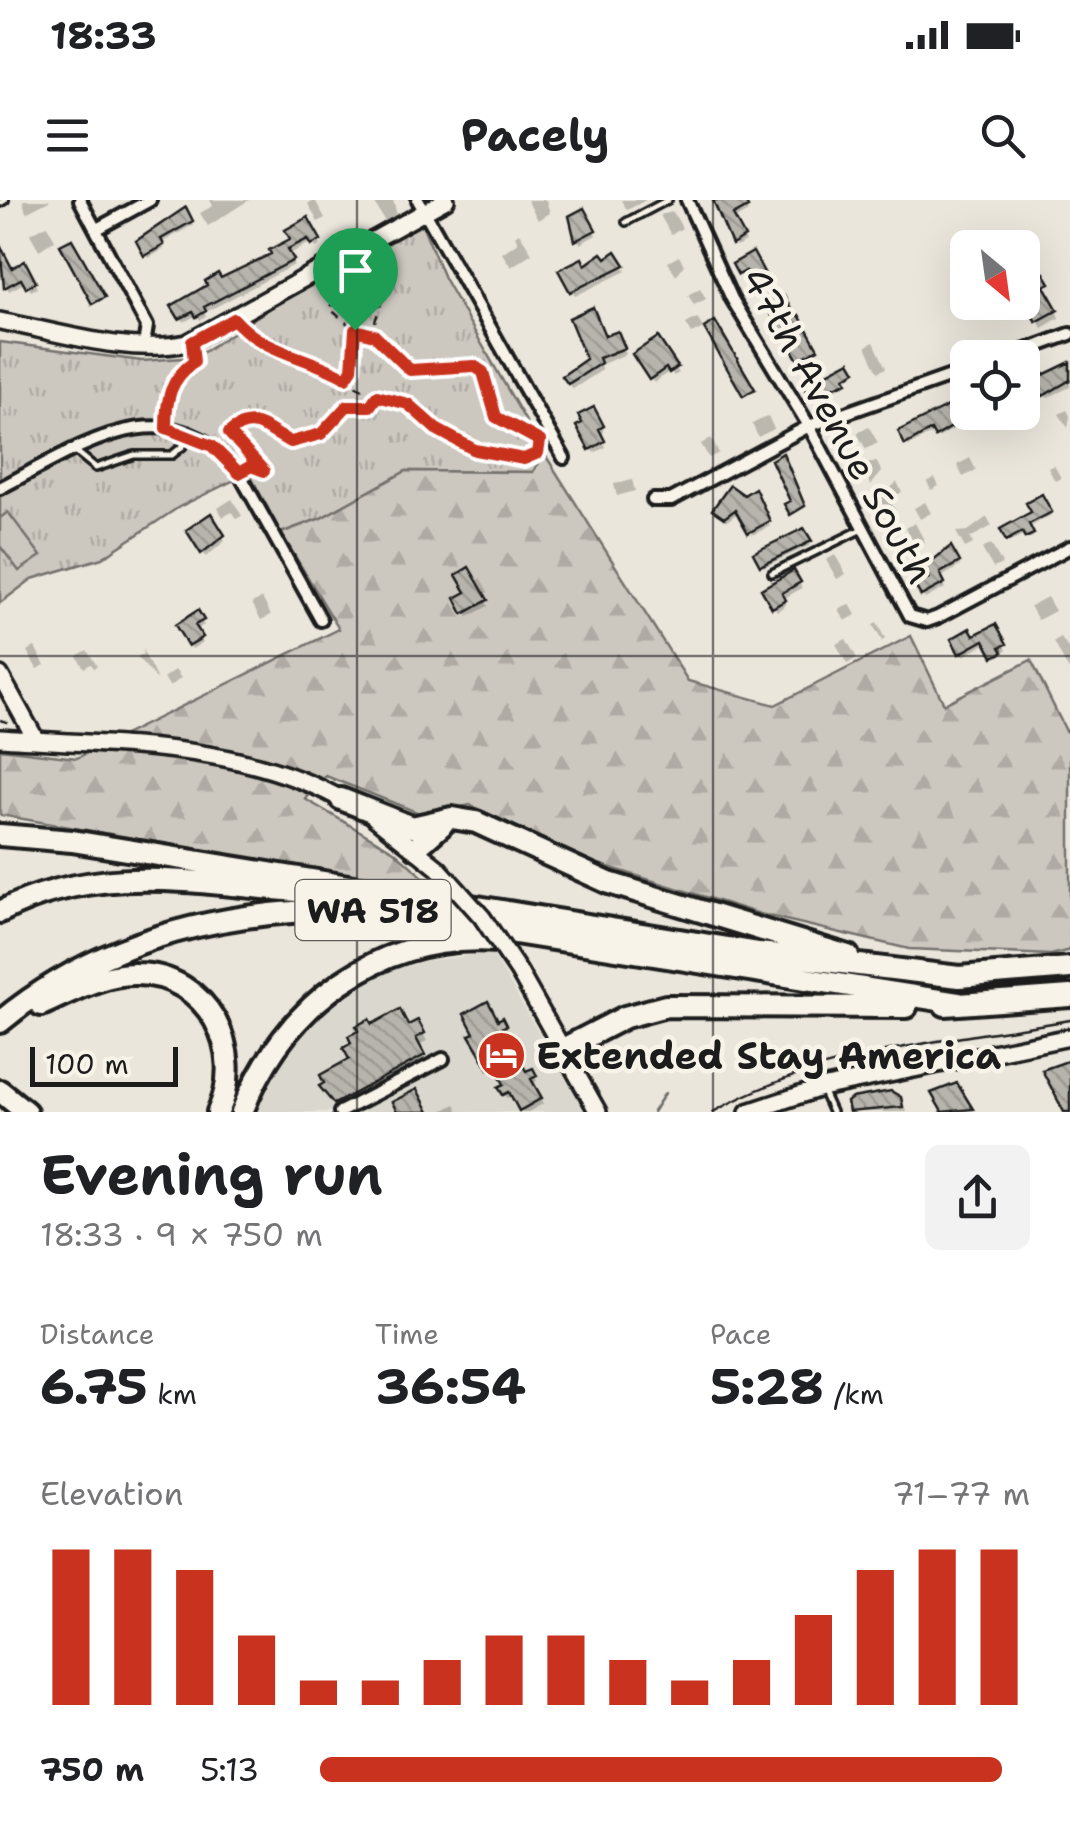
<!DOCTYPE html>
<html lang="en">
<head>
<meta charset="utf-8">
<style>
  :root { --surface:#fff; --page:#f2f2f2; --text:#202124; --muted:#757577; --accent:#c8321e }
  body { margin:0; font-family:"Shantell Sans",sans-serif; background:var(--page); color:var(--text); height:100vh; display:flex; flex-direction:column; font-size:38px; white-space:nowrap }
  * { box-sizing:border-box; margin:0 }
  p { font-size:32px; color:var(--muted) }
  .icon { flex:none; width:55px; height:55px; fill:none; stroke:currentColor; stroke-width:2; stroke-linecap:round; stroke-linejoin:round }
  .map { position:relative; height:912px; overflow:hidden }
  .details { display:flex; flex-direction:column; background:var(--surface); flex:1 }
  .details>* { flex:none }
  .needle { width:65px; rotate:151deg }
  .tools { position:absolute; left:950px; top:30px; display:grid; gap:20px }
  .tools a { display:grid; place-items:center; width:90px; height:90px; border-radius:15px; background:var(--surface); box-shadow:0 10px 40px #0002; font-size:50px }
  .scale { position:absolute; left:30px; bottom:25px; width:148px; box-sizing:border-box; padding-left:10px; border:5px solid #1c1c1c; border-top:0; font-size:28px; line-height:35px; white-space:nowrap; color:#1c1c1c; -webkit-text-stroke:8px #f7f3e8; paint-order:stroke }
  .pin { position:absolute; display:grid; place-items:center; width:85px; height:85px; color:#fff; margin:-102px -42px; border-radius:50% 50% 50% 0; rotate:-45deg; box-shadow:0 0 10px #0007 }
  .pin .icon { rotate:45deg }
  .round { display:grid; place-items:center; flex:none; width:105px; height:105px; border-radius:15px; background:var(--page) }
  .headline { display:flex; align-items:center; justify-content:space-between; height:170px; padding:0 40px }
  h1 { font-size:55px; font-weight:700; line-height:75px }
  .metrics { display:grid; grid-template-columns:repeat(3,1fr); gap:15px; height:170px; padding:10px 40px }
  .metrics div { display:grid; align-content:center }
  .metrics b { font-size:50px; font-weight:700 }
  .metrics small { font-size:28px; font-weight:400 }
  .metrics p { font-size:28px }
  .chart { height:280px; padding:20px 40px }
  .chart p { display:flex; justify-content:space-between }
  .chart svg { width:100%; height:180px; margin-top:10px; stroke:var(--accent); stroke-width:6 }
  ul { padding:0 40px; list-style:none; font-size:32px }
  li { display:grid; grid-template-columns:160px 120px 1fr; align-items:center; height:75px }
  li i { height:25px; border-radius:12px; background:var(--accent) }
  .status { display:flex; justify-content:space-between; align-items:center; height:70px; padding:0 50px; background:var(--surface); direction:ltr }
  .status svg { height:28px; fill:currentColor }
  header { display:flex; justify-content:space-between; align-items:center; height:130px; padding:0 40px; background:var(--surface); font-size:45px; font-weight:700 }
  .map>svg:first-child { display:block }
  .built { fill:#dad7ce }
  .grass { fill:url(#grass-tufts); stroke:#74726e; stroke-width:2.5 }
  .forest { fill:url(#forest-firs); stroke:#74726e; stroke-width:2.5 }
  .pitch { fill:#ccc8c0; stroke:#74726e; stroke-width:2.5 }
  .shadow { fill:#0003 }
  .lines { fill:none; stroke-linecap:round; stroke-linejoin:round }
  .stream { stroke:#6d6c68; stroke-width:2.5 }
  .building { fill:url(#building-back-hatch); stroke:#1c1c1c; stroke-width:2.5 }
  .lane-casing { stroke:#1c1c1c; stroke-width:12 }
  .street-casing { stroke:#1c1c1c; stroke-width:18 }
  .secondary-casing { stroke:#1c1c1c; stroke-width:22 }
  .highway-casing { stroke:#1c1c1c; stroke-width:28 }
  .path { stroke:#1c1c1c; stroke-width:2.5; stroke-dasharray:8 8; stroke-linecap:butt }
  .lane { stroke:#f7f3e8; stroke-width:5 }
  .street { stroke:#f7f3e8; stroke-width:10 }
  .secondary { stroke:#f7f3e8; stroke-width:15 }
  .highway { stroke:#f7f3e8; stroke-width:20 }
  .tram { stroke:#1c1c1c; stroke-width:2.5 }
  .secondary-bridge-casing { stroke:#1c1c1c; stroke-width:22; stroke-linecap:butt }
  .secondary-bridge { stroke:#f7f3e8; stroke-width:15 }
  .route-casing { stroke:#fff; stroke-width:20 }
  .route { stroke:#c8321e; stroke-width:12 }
  .grid { fill:none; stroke:#1c1c1c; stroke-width:2.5; stroke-opacity:0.55 }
  .labels { text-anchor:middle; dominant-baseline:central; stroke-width:9; stroke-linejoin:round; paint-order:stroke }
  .shield { fill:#f7f3e8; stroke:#5e5c59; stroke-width:2.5 }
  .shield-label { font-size:35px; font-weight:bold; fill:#1c1c1c }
  .street-label { font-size:38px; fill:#1c1c1c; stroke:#f7f3e8 }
  .poi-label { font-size:38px; font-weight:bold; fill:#1c1c1c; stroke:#f7f3e8; text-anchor:start }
</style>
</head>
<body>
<div class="status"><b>18:33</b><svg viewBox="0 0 49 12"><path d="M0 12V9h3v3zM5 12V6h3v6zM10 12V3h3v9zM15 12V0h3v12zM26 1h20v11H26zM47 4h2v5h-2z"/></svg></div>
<header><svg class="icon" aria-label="menu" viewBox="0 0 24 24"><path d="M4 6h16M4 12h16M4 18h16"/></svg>Pacely<svg class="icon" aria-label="search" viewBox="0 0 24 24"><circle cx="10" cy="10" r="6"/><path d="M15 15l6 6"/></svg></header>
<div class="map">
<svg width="1070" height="912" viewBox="0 0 1070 912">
  <defs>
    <pattern id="grass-tufts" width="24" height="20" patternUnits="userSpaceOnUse" patternTransform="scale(2.5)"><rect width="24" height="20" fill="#ccc8c0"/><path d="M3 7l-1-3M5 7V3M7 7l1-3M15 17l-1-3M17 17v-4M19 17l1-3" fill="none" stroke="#afaba4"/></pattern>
    <pattern id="forest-firs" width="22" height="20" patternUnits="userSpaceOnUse" patternTransform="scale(2.5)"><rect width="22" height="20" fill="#ccc8c0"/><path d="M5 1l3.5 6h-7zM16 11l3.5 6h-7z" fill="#afaba4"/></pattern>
    <pattern id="building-back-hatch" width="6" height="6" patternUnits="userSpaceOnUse" patternTransform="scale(2.5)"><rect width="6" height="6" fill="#b6b4ac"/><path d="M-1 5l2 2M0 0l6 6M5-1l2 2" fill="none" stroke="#9c9a93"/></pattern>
  </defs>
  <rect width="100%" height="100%" fill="#eae6dc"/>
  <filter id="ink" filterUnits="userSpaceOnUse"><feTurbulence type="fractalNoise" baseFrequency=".01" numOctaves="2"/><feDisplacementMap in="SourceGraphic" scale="20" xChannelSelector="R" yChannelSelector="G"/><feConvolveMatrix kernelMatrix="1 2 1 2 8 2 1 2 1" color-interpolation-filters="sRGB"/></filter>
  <g filter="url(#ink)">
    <!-- built -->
    <path class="built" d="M492 753 585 912H257L282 861 309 827 345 795 386 772 425 761Z"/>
    <!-- grass -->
    <path class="grass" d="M422 24 444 78 544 253 533 272 406 271 321 318 281 333 249 273 179 307 102 358 32 379 0 403V142L142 161 196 157 273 106Z"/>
    <!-- forest -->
    <path class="forest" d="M544 253 688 481 775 505 911 436 944 504 1031 460 1066 531 1070 529V750L1051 755 909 749 760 714 592 662 470 605 424 615 326 576 305 599 394 651 439 691 0 615V549L77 558 339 429 281 333 321 318 406 271 533 272Z"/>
    <!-- pitch -->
    <path class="pitch" d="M8 312 41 356 19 371 0 346V318Z"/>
    <!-- shadow -->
    <path class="shadow" d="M23 0H49V1L26 13Z
      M210 0H249L208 26 200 13 213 6Z
      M315 0 325 18 318 22 308 4Z
      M373 0H393L397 15 385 22Z
      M546 0 550 13 538 20 527 0Z
      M621 0H646L627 10Z
      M718 0H741L748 12 734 20 746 42 736 47Z
      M185 11 193 25 161 43 164 49 149 58 139 42Z
      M583 11 596 35 580 44 572 18Z
      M673 12 682 28 671 35 660 15Z
      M307 20 321 45 316 48 312 42 288 55 294 65 204 113 206 116 200 120 197 115 184 122 175 107 275 55Z
      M47 25 55 40 39 50 30 34Z
      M519 33 532 53 511 67 502 53 518 42 515 36Z
      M0 48 12 71 24 64 37 88 31 91 26 82 9 91 0 75Z
      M615 55 626 71 575 96 561 71 585 68Z
      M752 55 767 82 757 87 750 74 743 79 735 65Z
      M679 56 684 65 676 76 668 62Z
      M1043 77 1059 118 1042 128 1022 93Z
      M700 88 706 99 694 105 688 95Z
      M765 100 794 121 798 118 818 154 803 163Z
      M697 118 703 128 692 134 686 124Z
      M605 139 620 140 626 154 600 165 602 170 573 189 565 176 589 159Z
      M657 140 679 173 674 176 670 171 654 183 635 155Z
      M874 142 886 168 878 172 866 146Z
      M850 164 855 174 844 181 846 185 813 199 807 187Z
      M1070 167V187L1047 198 1044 192 1022 203V182L1027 185Z
      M593 210 604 232 599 235 606 247 594 253 580 227Z
      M1067 210 1070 216 1068 228 1059 214Z
      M968 212H1012L1015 218 1008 221 1004 214 994 220 991 215 978 223 975 216 938 238 935 232 909 246 901 232Z
      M768 216 774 229 758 237 752 224Z
      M869 227 878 243 866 249 857 233Z
      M711 238 719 253 709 258 701 244Z
      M970 258 976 270 963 277 957 265Z
      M876 261 882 272 871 285 860 266Z
      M1054 265 1061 278 1055 281 1048 268Z
      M935 278 939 286 931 290 927 282Z
      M632 280 635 291 617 296 614 284Z
      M897 282 902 292 889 299 896 312 889 317 879 299Z
      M1041 297 1051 315 1028 328 1033 337 1029 339 1026 333 1010 342 1003 330 1034 313Z
      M232 299 242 316 236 319 232 312 223 317 218 308Z
      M925 302 931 313 920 319 914 308Z
      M758 307 770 326 753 335 739 312 727 321 715 310Z
      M210 317 225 341 206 357 189 330Z
      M987 317 992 326 970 338 973 344 965 348 956 332 968 331Z
      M915 323 925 342 916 347 906 328Z
      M803 331 811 345 764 367 756 354Z
      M991 344 1002 364 993 368 982 349Z
      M950 349 960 366 940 378 945 388 925 399 918 387 932 379Z
      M835 355 846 374 837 379 826 360Z
      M468 371 488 406 468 417 458 399 469 393Z
      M793 373 802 388 783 399 786 405 777 411 764 390Z
      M1047 397 1055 411 1038 420 1030 406Z
      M262 398 271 415 261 420 252 403Z
      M850 404 856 415 845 421 839 410Z
      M197 414 204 425 196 430 203 442 192 449 178 426Z
      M877 423 885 439 882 441 873 425Z
      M995 427 1007 449 997 458 988 442 964 456 954 440 973 438Z
      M1061 438 1070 451 1069 471 1054 442Z
      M846 439 857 458 847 464 836 444Z
      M35 447 45 465 37 469 27 451Z
      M142 449 143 451 157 480 137 457 143 454Z
      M87 450 97 466 94 468 91 464 84 468 77 456Z
      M175 470 181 478 170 487 164 478Z
      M502 820 508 830 503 833 525 874 532 871 537 881 532 884 543 904 528 912H523L513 895 507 898 502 888 507 885 480 849Z
      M371 828 421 830 427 841 417 846 426 862 340 910 322 887 352 860Z
      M900 899 907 912H848L854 900Z
      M455 904 459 912H440Z"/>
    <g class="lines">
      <!-- stream -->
      <path class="stream" d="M653 912 665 893"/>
    </g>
    <!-- building -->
    <path class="building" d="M713 0H744L748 7 733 15 745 37 732 45Z
      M186 7 193 21 161 39 164 45 144 56 136 41Z
      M584 8 596 30 575 41 569 16Z
      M308 17 321 40 311 45 308 39 288 49 294 60 204 107 206 111 196 117 193 112 179 119 171 106 207 85 205 81 218 73 221 78 271 54 269 50 290 39 285 30Z
      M72 39 105 97 92 104 60 45Z
      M0 45 12 68 25 61 36 82 26 88 21 79 4 88Z
      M616 51 625 65 570 92 558 70 582 58 585 65 602 53 606 58Z
      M753 52 766 76 753 84 746 71 738 75 732 64Z
      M1022 57 1034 79 1044 73 1050 83 1044 86 1058 110 1036 122 1022 98Z
      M774 93 778 99 784 96 795 117 799 115 818 149 798 160 762 99Z
      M593 107 605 136 618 131 625 148 599 158 601 163 568 184 562 176 586 159 569 118Z
      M715 121 755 189 743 196 704 128Z
      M658 137 678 167 669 173 666 168 649 180 632 154Z
      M850 161 856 171 845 177 847 182 810 197 803 186Z
      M1070 162V180L1043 196 1040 190 1022 199V185Z
      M968 196V217L935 237 931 230 905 245 898 231Z
      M594 207 604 226 599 229 605 241 589 250 576 226 582 223 578 215Z
      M783 253 805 306 790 315 784 304 790 301 771 260Z
      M730 285 744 295 755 288 770 321 748 333 735 310 724 318 712 310Z
      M1042 294 1052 312 1029 324 1034 334 1025 338 1022 332 1006 341 1000 329 1031 312 1026 303Z
      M211 313 225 335 201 354 186 330Z
      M804 328 812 341 760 366 753 353Z
      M951 346 960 362 940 373 945 383 921 396 915 386 929 378 923 368Z
      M469 367 488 400 463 414 455 398 466 392 456 375Z
      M794 370 801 382 782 393 786 400 772 408 761 389Z
      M198 410 204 420 195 425 203 437 188 446 175 425Z
      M996 424 1007 444 1000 447 1003 452 993 457 984 440 959 454 951 439 970 428 974 435Z
      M488 801 498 820 503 817 507 825 502 828 526 871 533 868 537 876 531 879 542 898 519 911 509 892 503 895 498 887 504 884 494 866 489 869 469 835 474 833 464 814Z
      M400 809 408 825 418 820 425 833 416 838 425 855 334 904 319 886 324 883 320 875 349 859 343 848 351 843 348 836 358 831 356 826 369 819 372 824Z
      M1070 860V912H1064L1042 870Z
      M957 883 973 909 942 912 931 893Z
      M417 889 429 912H397L392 902Z
      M891 891 901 897 903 907 849 912 847 902 852 898Z"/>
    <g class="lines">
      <defs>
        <path id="lane" d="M0 3 5 0
          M626 22 668 0
          M74 250 96 268 134 255H172L183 246 187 236
          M772 373 862 329
          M822 890 832 912"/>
        <path id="street" d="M80 0 147 126 144 145
          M418 0 564 258
          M687 0 732 99 809 226 910 416 927 421 938 417 1070 347
          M97 29 150 0
          M1004 158 1070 134
          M0 288C78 248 168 182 239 273L321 420
          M653 300H671L809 226 968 170
          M340 912 443 859"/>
        <path id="secondary" d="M0 121C58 132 128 155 187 143L446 0
          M0 475 36 540
          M0 538C118 546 245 542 350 604
          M375 618 438 668
          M519 772 598 912
          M748 912 821 888 1070 837"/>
        <path id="highway" d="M341 599 412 627 452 618 476 622 609 683 848 756
          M0 635 72 641 759 753 959 777 1070 768
          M416 648 442 625
          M0 712C96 662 194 683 298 691
          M41 805C71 792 102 773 136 774 208 774 247 851 218 912
          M945 805 1070 796
          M0 822C106 734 236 707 370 710L958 803
          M563 849 625 817 666 806 906 807
          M0 891 26 912
          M242 912C284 804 379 732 498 741"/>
      </defs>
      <!-- lane casing -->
      <use href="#lane" class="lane-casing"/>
      <!-- street casing -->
      <use href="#street" class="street-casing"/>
      <!-- secondary casing -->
      <use href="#secondary" class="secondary-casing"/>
      <!-- highway casing -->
      <use href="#highway" class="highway-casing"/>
      <!-- path -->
      <path class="path" d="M366 71 382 101 371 133
        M241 126C267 154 311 158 344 178
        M355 130 353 169 345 178C365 196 390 193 410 206 449 230 487 274 539 253L541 241 496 217 483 172 474 166 410 170 399 164 394 150 374 135 355 130 329 108 343 88 365 70 362 60
        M166 221C166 195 173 177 194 162V155
        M248 268 264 271 229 233C254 211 268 232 291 242L321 234 347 206H370L376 198
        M0 520 13 524"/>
      <!-- lane -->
      <use href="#lane" class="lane"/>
      <!-- street -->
      <use href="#street" class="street"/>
      <!-- secondary -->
      <use href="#secondary" class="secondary"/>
      <!-- highway -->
      <use href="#highway" class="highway"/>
      <!-- tram -->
      <path class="tram" d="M713 912C822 850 949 841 1070 820"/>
      <defs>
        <path id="secondary-bridge" d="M438 668 482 717 519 772"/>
      </defs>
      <!-- secondary-bridge casing -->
      <use href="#secondary-bridge" class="secondary-bridge-casing"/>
      <!-- secondary-bridge -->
      <use href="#secondary-bridge" class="secondary-bridge"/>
    </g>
  </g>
  <g class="lines" filter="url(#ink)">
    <defs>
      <path id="route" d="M234 119C263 153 308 156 346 178L352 169 355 130 374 135 410 170 474 166 483 172 496 217 540 241 538 253 524 259 475 250 436 229 408 204 377 196 370 206H347L321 234 291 242C268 232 254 211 229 233L264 271 251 266 239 273 212 246 166 228C166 199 170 179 194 162L192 142Z"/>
    </defs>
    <!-- route casing -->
    <use href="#route" class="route-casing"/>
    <!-- route -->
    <use href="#route" class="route"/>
  </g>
  <!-- grid -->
  <path class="grid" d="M357 0V912M713 0V912M0 456H1070"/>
  <!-- icons -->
  <defs>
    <symbol id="hotel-disc" viewBox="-11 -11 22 22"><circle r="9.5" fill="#c8321e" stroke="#f7f3e8"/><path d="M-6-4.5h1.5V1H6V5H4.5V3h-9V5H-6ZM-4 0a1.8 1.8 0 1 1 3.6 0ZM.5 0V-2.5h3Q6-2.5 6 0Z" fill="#fff"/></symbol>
  </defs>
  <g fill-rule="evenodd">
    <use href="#hotel-disc" x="474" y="828" width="55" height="55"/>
  </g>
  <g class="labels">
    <!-- shield labels -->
    <rect class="shield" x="295.5" y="680" width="155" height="60" rx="8"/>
    <g class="shield-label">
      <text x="373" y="710">WA 518</text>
    </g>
    <!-- street labels -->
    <g class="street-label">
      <text transform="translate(838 225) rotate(61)">47th Avenue South</text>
    </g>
    <!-- poi labels -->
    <g class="poi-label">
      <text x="536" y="855">Extended Stay America</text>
    </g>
  </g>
</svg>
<div class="tools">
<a><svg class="needle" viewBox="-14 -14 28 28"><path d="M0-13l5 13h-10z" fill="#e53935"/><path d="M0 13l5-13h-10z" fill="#757577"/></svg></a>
<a><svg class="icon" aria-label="locate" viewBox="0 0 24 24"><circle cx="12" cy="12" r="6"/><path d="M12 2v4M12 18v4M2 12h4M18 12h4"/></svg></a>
</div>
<div class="scale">100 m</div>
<div class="pin" style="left:355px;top:130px;background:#1e9e55"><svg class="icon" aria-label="arrive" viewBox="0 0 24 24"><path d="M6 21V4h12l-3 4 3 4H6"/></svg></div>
</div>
<section class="details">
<div class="headline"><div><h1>Evening run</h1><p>18:33 · 9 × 750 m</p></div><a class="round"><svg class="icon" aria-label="share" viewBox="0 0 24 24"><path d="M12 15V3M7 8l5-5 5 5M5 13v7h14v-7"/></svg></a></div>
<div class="metrics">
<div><p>Distance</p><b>6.75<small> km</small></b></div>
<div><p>Time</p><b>36:54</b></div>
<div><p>Pace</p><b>5:28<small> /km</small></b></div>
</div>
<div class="chart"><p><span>Elevation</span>71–77 m</p>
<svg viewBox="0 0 160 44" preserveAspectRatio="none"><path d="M5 44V6M15 44V6M25 44V11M35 44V27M45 44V38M55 44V38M65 44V33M75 44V27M85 44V27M95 44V33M105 44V38M115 44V33M125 44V22M135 44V11M145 44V6M155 44V6"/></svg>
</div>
<ul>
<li><b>750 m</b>5:13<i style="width:96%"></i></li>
</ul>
</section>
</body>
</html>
